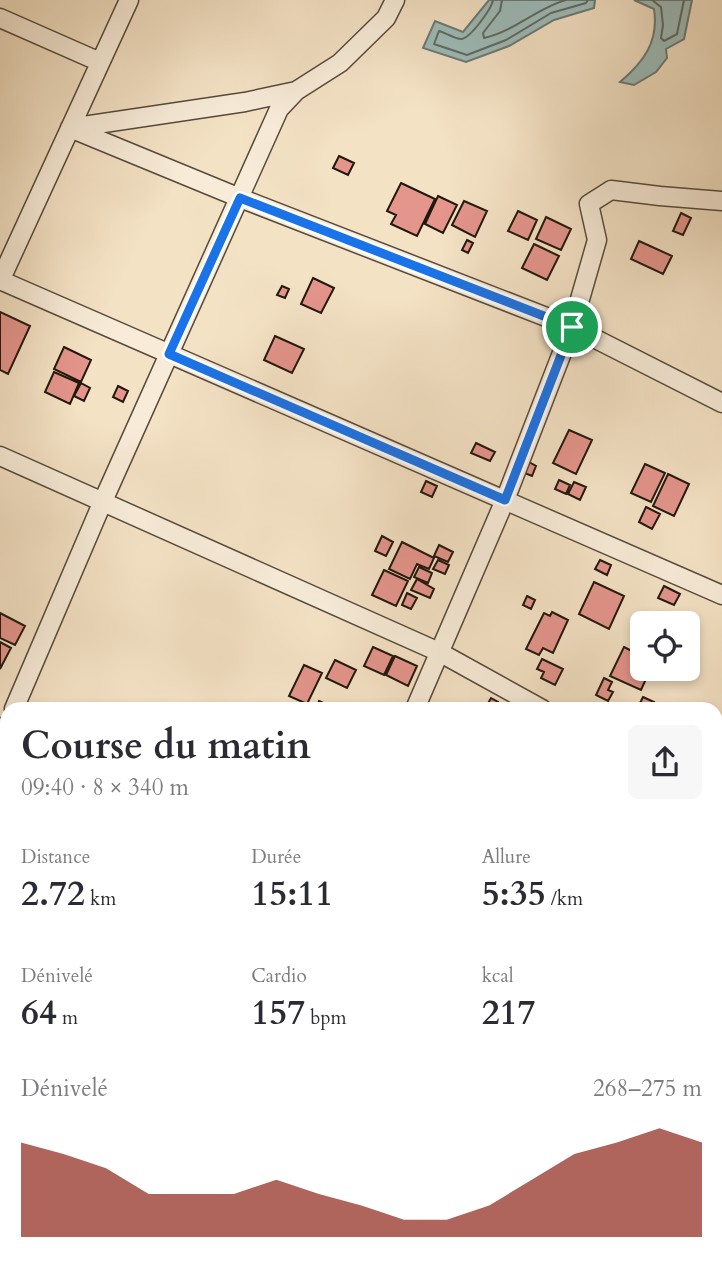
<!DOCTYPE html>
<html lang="fr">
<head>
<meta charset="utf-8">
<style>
  :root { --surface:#fff; --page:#f7f7f7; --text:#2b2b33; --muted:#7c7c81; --accent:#8f2418 }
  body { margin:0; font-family:Cardo,serif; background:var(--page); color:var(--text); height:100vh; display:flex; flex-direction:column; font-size:26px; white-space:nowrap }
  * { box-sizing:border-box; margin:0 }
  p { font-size:23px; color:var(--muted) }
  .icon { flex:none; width:38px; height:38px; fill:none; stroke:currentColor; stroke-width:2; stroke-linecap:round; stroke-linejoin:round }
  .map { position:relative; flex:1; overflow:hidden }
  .panel { position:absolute; left:0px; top:702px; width:723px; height:569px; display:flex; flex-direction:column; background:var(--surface); border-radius:21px 21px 0 0; box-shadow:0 4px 10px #0003 }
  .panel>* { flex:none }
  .fabs { position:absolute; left:630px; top:611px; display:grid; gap:14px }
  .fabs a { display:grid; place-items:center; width:70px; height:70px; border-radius:10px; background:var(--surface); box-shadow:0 4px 10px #0003; font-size:35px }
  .pin { position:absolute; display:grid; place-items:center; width:60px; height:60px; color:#fff; margin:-30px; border:4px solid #fff; border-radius:50%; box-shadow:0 2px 7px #0007 }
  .round { display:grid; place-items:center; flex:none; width:74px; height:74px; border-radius:10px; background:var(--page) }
  .summary { display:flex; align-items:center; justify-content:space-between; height:119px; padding:0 21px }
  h1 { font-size:38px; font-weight:600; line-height:52px }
  .figures { display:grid; grid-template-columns:repeat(3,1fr); gap:10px; height:119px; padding:7px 21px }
  .figures div { display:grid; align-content:center }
  .figures b { font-size:35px; font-weight:600 }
  .figures small { font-size:19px; font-weight:400 }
  .figures p { font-size:19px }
  .chart { height:196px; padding:14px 21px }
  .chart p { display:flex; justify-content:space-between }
  .chart svg { width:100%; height:126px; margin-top:7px; fill:var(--accent); opacity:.7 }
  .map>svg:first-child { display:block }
  .water { fill:#9dbdbb; stroke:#6c7b76; stroke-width:2 }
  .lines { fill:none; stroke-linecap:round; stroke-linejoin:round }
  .shore { stroke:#606a64; stroke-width:2 }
  .building { fill:#e4958c; stroke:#22170e; stroke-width:2 }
  .street-casing { stroke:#564a3c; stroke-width:21 }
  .street { stroke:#f8ecd9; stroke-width:18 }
  .route-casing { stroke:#fff; stroke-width:14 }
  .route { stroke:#1a73e8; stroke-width:9 }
</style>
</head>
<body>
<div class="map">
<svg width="722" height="1269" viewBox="0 0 722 1269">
  <rect width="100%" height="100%" fill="#f4e2c5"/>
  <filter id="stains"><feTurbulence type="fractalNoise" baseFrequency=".00286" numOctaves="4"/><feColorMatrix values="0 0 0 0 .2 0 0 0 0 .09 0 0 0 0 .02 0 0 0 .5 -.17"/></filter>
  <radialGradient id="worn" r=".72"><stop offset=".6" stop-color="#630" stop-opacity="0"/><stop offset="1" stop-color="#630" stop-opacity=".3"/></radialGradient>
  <!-- water -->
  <path class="water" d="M489 0H595L594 8 554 20 509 46 466 62 423 48 435 21 463 32Z
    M634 0H692L684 39 666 49 667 58 656 72 634 85 620 82C644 62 659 41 654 9Z"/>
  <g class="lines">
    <!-- shore -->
    <path class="shore" d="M493 0C492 8 470 39 461 39 455 39 446 33 439 31L434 44 467 55 506 40 551 13 586 3 588 0
      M502 0 500 11 483 33 484 38C513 32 537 8 566 0
      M652 0 661 7 663 25 661 38 664 41 677 34 684 0"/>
  </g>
  <!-- building -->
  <path class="building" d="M339 156 354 163 348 175 333 168Z
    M401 183 435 199 417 236 391 224 396 215 387 211Z
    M438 196 457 205 443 233 425 224Z
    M464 201 487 211 475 237 452 225Z
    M518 211 537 220 528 240 508 231Z
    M681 213 691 218 683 235 673 231Z
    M546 217 571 229 561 250 536 239Z
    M467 240 473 243 468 253 462 250Z
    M639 241 672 256 663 274 631 259Z
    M534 244 559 256 547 280 522 268Z
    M313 278 334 288 321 313 301 304Z
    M282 286 289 289 285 298 277 295Z
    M0 312 30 326 8 374 0 370Z
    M275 336 304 349 292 373 264 360Z
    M64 347 91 360 81 382 54 369Z
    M54 372 79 383 70 404 45 392Z
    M81 383 90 388 84 401 74 396Z
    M118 386 128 391 123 402 113 397Z
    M569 430 592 440 576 474 553 463Z
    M476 443 495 452 490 461 471 453Z
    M527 461 536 466 532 476 522 472Z
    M645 464 665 473 651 502 631 493Z
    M668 474 689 484 674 516 653 506Z
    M559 480 570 485 566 494 555 489Z
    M426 481 437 486 432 497 421 492Z
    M574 482 586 487 580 500 568 494Z
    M646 507 660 514 652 529 639 522Z
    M382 536 393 542 386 556 375 551Z
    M402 542 434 558 429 569 417 564 410 579 389 569Z
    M439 545 453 552 448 562 434 556Z
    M438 560 449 565 445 574 433 569Z
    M600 560 611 565 607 575 595 569Z
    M419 567 432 573 428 583 414 577Z
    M384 570 408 581 396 606 372 595Z
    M417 579 434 589 430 598 411 590Z
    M594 582 624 596 609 629 579 614Z
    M664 586 680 594 674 605 658 598Z
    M407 593 417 598 411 609 402 605Z
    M527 596 535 600 531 609 523 605Z
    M552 612 568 620 553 653 543 648 539 655 526 649 544 613 550 616Z
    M0 613 25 626 15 645 0 638Z
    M0 642 11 648 0 669Z
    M373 647 393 656 384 675 364 666Z
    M624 647 642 656V668H651L641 690 610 676Z
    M395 656 417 666 408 686 386 675Z
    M542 659 563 669 555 685 541 678 544 672 537 669Z
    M335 660 356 670 347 688 326 678Z
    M304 665 322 673 307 704 289 696Z
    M604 678 612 682 608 690 613 692 608 701 596 695Z
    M643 697 654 702 651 709H637Z
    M491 698 498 702 495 709 486 707Z
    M319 701 336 709H316Z
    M716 1003 722 1006V1012L716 1025Z
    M719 1093 722 1094V1118L716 1115V1101Z
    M42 1264H88L85 1269H39Z
    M654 1264H679L687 1267 686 1269H666Z"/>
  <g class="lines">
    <defs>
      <path id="street" d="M0 18 100 62
        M70 128 240 198 572 327 722 403
        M70 128 245 102 296 91
        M0 280 722 595
        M0 281 129 0
        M0 456 439 652 542 709
        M14 709 103 501 279 109 296 91 340 63 386 18 395 0
        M415 709 505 500 572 327 597 240 589 204 611 190 660 196 722 201
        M0 741 7 725
        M716 760 722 748
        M716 779 722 781
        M0 910 7 913
        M716 992 722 994
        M716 1200 722 1202
        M275 1269 278 1264
        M510 1269 513 1264
        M721 1269 722 1268"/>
    </defs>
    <!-- street casing -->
    <use href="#street" class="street-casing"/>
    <!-- street -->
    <use href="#street" class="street"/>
  </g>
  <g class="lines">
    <defs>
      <path id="route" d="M240 198 572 327 505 500 169 354Z"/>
    </defs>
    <!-- route casing -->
    <use href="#route" class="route-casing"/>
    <!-- route -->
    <use href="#route" class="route"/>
  </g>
  <rect width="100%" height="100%" filter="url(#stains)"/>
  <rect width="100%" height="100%" fill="url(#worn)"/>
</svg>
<div class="fabs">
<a><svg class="icon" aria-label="locate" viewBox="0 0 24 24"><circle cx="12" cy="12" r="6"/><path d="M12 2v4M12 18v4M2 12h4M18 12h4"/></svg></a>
</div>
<div class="pin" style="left:572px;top:327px;background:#1e9e55"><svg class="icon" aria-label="arrive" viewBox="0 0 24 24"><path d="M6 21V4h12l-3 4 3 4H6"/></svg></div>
<section class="panel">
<div class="summary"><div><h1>Course du matin</h1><p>09:40 · 8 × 340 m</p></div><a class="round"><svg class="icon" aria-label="share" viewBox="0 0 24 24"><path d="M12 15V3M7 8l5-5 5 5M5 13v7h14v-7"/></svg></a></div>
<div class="figures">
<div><p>Distance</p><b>2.72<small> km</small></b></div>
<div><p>Durée</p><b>15:11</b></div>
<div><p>Allure</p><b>5:35<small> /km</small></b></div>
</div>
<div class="figures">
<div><p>Dénivelé</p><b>64<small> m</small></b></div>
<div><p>Cardio</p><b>157<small> bpm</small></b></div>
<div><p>kcal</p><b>217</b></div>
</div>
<div class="chart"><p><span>Dénivelé</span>268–275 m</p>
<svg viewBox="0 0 160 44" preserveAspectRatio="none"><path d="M0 44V11L10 15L20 20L30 29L40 29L50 29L60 24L70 29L80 33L90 38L100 38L110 33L120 24L130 15L140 11L150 6L160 11V44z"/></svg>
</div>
</section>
</div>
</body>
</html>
